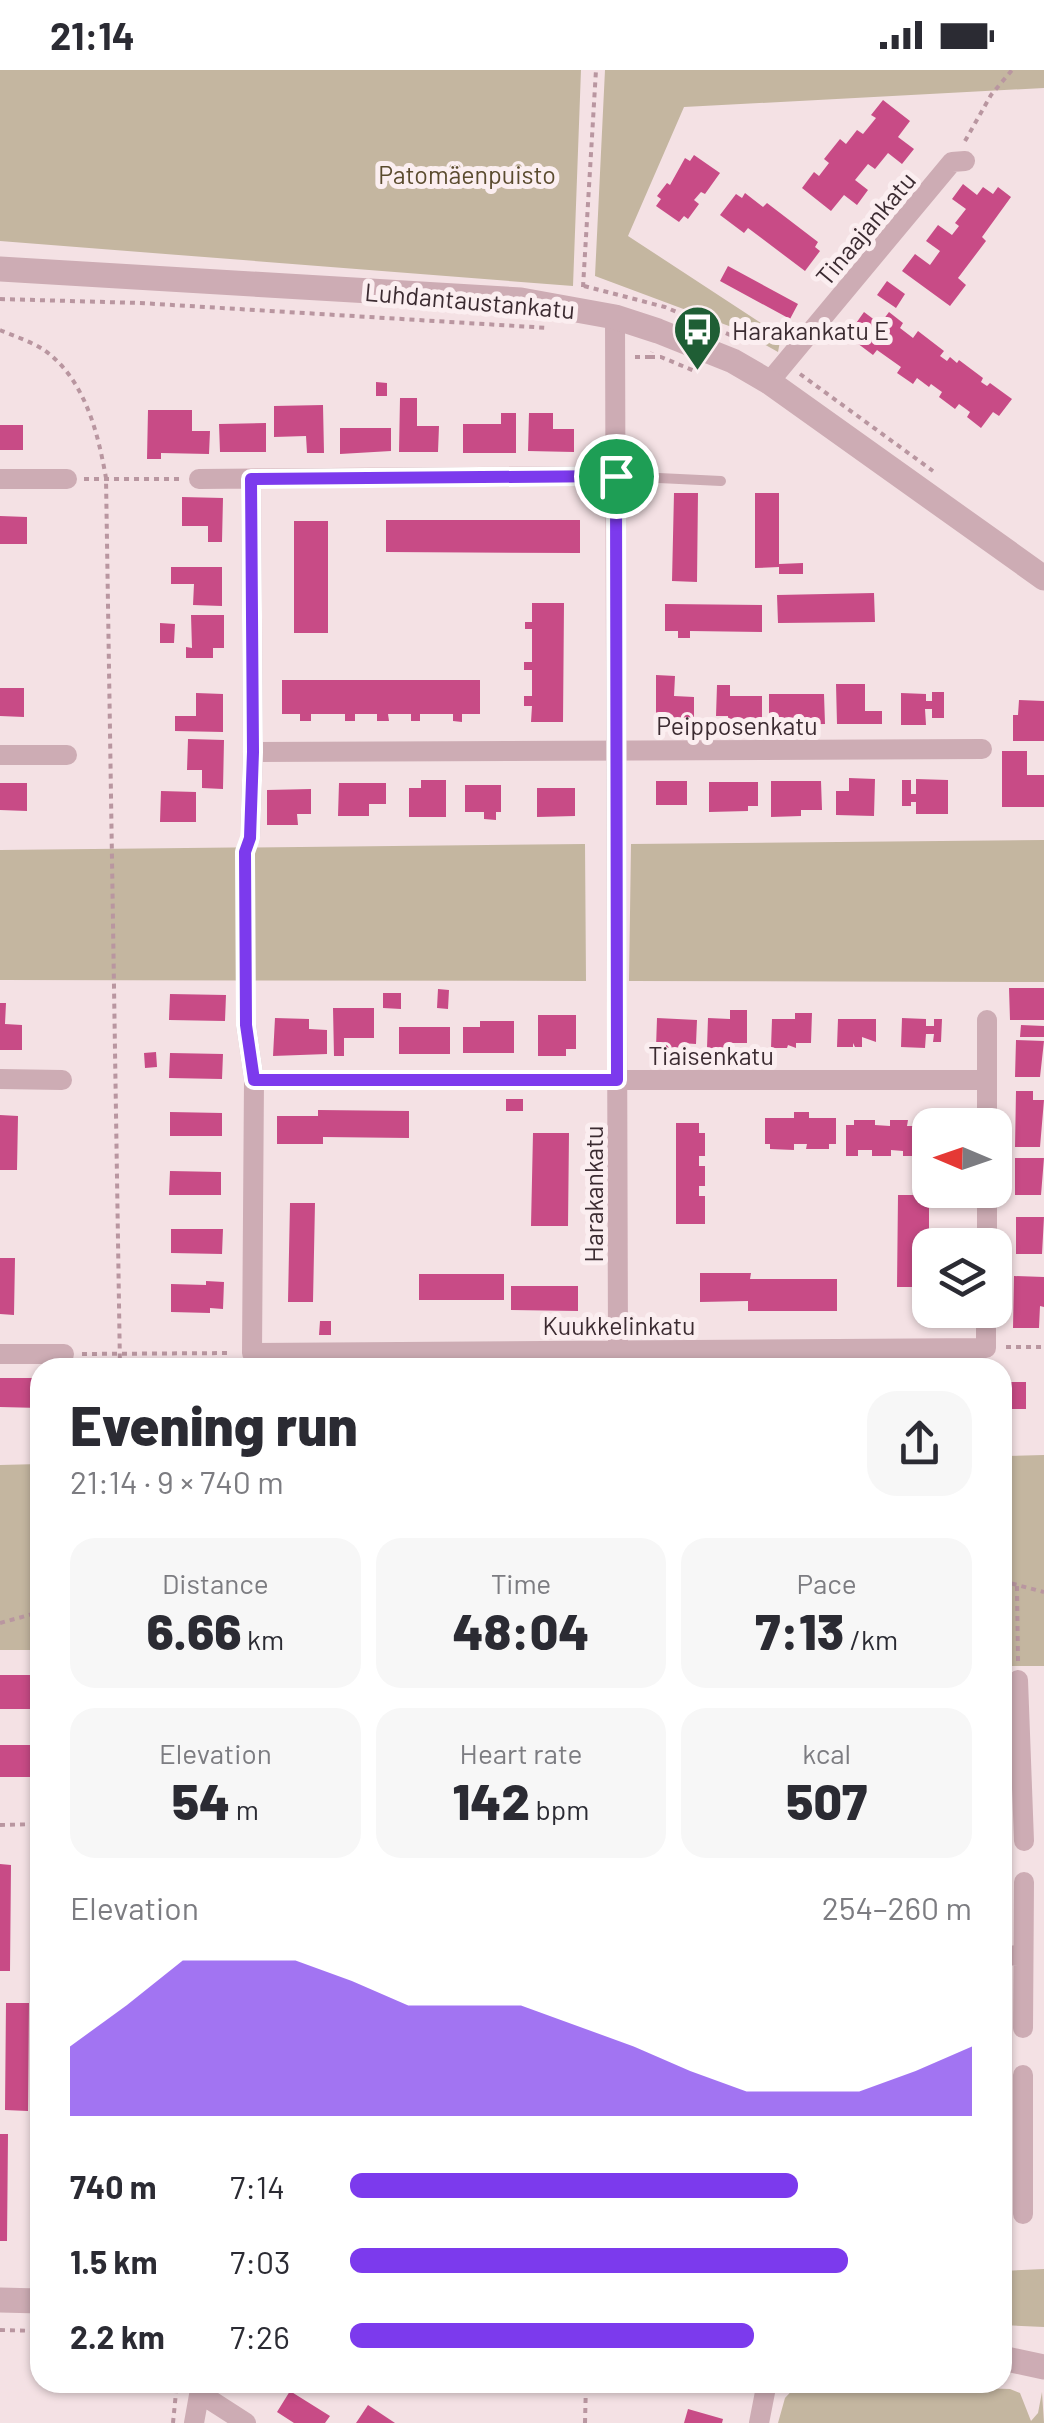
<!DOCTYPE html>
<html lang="en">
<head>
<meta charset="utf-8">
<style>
  :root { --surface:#fff; --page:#f7f7f7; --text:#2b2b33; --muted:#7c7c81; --accent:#7c3aed }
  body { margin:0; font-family:Barlow,sans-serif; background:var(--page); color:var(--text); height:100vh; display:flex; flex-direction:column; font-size:38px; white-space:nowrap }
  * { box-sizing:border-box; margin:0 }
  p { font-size:32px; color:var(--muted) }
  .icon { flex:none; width:55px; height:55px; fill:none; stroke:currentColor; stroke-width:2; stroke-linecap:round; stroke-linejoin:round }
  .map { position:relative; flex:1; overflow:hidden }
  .details { position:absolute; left:30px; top:1288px; width:982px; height:1035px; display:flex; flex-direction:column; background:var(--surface); border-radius:30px; box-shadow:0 2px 8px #0004 }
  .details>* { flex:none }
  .needle { width:65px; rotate:272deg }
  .buttons { position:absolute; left:912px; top:1038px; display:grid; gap:20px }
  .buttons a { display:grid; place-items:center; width:100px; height:100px; border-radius:20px; background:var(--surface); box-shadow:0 2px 8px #0004; font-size:50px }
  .pin { position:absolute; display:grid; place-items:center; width:85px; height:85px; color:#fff; margin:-42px; border:5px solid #fff; border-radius:50%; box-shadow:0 2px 10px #0007 }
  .round { display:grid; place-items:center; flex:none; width:105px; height:105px; border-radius:30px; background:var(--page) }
  .overview { display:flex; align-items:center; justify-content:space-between; height:170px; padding:0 40px }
  h1 { font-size:55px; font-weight:800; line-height:75px }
  .stats { display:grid; grid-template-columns:repeat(3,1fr); gap:15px; height:170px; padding:10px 40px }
  .stats div { display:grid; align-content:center; border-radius:25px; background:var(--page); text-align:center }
  .stats b { font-size:50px; font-weight:800 }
  .stats small { font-size:28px; font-weight:400 }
  .stats p { font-size:28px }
  .chart { height:280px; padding:20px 40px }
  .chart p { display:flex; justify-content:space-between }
  .chart svg { width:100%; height:180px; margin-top:10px; fill:var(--accent); opacity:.7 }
  ul { padding:0 40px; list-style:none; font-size:32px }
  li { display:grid; grid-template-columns:160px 120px 1fr; align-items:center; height:75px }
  li i { height:25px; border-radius:12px; background:var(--accent) }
  .status { display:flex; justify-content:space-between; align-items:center; height:70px; padding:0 50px; background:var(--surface); direction:ltr }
  .status svg { height:28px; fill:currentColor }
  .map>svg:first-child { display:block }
  .green { fill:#c4b6a0 }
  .building { fill:#c84b86 }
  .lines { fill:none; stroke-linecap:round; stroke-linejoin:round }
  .path { stroke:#b996a0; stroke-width:4; stroke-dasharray:5 5; stroke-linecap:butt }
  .service { stroke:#cdacb4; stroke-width:10 }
  .minor { stroke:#cdacb4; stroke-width:20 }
  .tertiary { stroke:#cdacb4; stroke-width:25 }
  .route-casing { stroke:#fff; stroke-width:20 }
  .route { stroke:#7c3aed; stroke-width:12 }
  .labels { text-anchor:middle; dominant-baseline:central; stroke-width:10; stroke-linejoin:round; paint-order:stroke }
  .park-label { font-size:25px; fill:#5a4b2e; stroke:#fbeef0 }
  .street-label { font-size:25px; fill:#3b2b31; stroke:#fbeef0 }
  .poi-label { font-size:25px; fill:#3b2b31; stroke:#fbeef0; text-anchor:start }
</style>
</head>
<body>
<div class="status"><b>21:14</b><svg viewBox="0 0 49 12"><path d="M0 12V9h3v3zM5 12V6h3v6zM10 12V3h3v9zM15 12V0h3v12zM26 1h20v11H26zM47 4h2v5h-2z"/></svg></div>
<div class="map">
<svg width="1044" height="2353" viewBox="0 0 1044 2353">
  <rect width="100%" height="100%" fill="#f4e1e4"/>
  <!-- green -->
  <path class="green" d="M0 0H581L573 216 0 171Z
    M605 0H1044V18L684 37 628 166 781 266 778 282 737 259 595 206Z
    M1044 770V912L629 911 631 774Z
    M585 774 586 911 0 910V780Z
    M1044 1385V1596H1003V1386Z
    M40 1394V1580H0V1395Z
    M1044 2199V2257L1003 2255V2201Z
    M799 2313 1010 2319 1020 2323 1031 2351 1038 2343 1042 2322 1044 2353H778L785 2328Z"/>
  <!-- building -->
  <path class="building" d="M883 30 910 51 898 67 914 79 902 94 888 83 875 99 868 94 855 110 868 120 857 135 844 125 831 141 802 118 814 102 819 106 829 93 824 89 840 69 846 74 857 60 863 64 876 48 871 45Z
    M694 85 720 103 705 124 701 122 694 130 699 134 688 149 684 146 679 152 656 136 661 129 657 126 667 113 670 115 685 88 690 91Z
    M963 114 977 125 983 117 993 124 998 117 1011 127 982 167 986 171 958 208 966 215 950 236 902 201 915 184 930 195 940 181 926 171 938 155 952 165 959 156 955 153 966 139 952 129Z
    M745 123 763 137 767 133 818 172 815 177 820 181 805 201 748 158 744 163 720 145 736 124 742 128Z
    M728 196 798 234 790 249 720 211Z
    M887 211 905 224 896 238 877 225Z
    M864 242 880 254 889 242 903 253 900 258 913 268 918 261 944 281 940 286 947 291 950 287 957 293 959 290 983 308 981 312 987 316 990 313 1012 329 999 346 993 342 981 358 967 347 970 342 959 334 955 339 939 327 942 322 931 314 929 317 917 308 913 314 897 303 901 297 877 280 873 285 857 273 865 264 854 256Z
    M376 312 387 313V326H376Z
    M400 328H417V356H439L438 382H399Z
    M323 335 324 383H307L306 366 274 367V336Z
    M148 340H192V361H210L209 384 161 383V389H147Z
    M501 343H516V383H463V354H501Z
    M529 343H553V359H574V382L528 381Z
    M266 353V382H220L219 354Z
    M0 355H23V380H0Z
    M340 358H391V381L340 384Z
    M674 423H698L697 512 672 511Z
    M755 423H779V494L803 493V504H779V497L755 498Z
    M182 427 223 428 222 472H208V456H182Z
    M0 446 27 447V474H0Z
    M386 450H580V483L386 482Z
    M294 451H328V563H294Z
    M171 497H222V536L193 535 194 514H171Z
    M874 523 875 552 778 553 777 525Z
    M532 533H564L563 652H531L532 636H524V626H532V600H524V592H532V559H525V552H532Z
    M665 534 762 535V562L690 561V568H678V561H665Z
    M191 545H224V578H213V588H186V577L192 578Z
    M160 553 175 554 174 573H160Z
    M656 605 675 606 674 626 694 627V656L656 655Z
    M282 610H480V644H462V652L453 651V644H420V651H411V644H388L389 651H377V644H355V651H345V644H311V651H300V644H282Z
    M836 614H865V641H882V654H837Z
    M717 615H730V626H762V656L728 655V646H716Z
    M0 618H24V647L0 646Z
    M932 622H944V648H932V639H925L926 655H901V623L926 624V631H932Z
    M196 623 223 624V662L175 661V646H196Z
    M769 624H824L825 654 769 655Z
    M1019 630 1044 631V671H1013V645H1018Z
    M188 669 224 670 223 719 202 718V700H187Z
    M1002 681H1027V705H1044V737H1002Z
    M849 708 875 709 874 746 836 745V721H849Z
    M916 709 948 710V744H916V732H911V736H902V710H911V724H916Z
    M421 710H446V747H409V718H421Z
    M656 711H687V735H656Z
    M771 711H821L822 740H801V746L771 747Z
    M709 712H758V736H748V741L709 742Z
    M0 713H27V741L0 740Z
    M339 713H386V734H369V746H338Z
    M465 715H501V742H496V750L484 749V742H465Z
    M537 718H575V746L537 747Z
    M311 719V744H297L298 755H267V720Z
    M161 721 196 722V752H160Z
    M1009 918H1044V950H1010Z
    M438 919 449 920 448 939 437 938Z
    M383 923H401V939L383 938Z
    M170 924 226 925 225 951 169 950Z
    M0 933H6L5 954 22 955V980H0Z
    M333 938H374V968H344V986H334Z
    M730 940H747V973H732L731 979 707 978 708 948 730 949Z
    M795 943H812L811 973H796V978L788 975 787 978H771L772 949H795Z
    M538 945H576V979H566V986H538Z
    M275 948 309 949V959L327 960V984L273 986Z
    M657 948 697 950 696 974 681 973V979L656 978Z
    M902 948 926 949V956H934V949H942L941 972H933L934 964H926L925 978 901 977Z
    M838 949H876V972L862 967V977H855L853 973V977H837Z
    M480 951H514V983H463V957H480Z
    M1021 955 1044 956V967H1020Z
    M399 957H450V984H399Z
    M1016 970 1044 971 1040 1007H1015Z
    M156 982 157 997 145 998 144 983Z
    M170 983 223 984 222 1009 169 1008Z
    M1016 1021H1033V1030H1044L1040 1077H1015Z
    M506 1029H523V1041H506Z
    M318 1040 409 1041V1068L323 1067V1074H277V1046H318Z
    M170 1042 222 1043V1066H170Z
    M794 1042H809V1048H836V1074H829V1079H806L807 1074H794V1080L770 1079V1074H765V1048H794Z
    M0 1045 18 1046 17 1100H0Z
    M854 1050H875V1055L890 1056V1050H908L907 1056H919V1050L932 1051 930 1081H925V1086H903V1081L891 1080V1086H872V1080H858V1086H846V1055H854Z
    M676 1053H699V1063H705V1086H699V1096H705V1116H699V1126H705V1154H676Z
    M533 1063H569L568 1156H531Z
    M1015 1088H1044L1041 1125H1015Z
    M170 1101 221 1102V1125H169Z
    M898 1125H929V1217H897Z
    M290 1133H315L313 1232H288Z
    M1016 1147H1044L1042 1184H1016Z
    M171 1159H223L222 1184 171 1183Z
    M0 1188H15L14 1245 0 1244Z
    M700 1203H751L750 1209H837V1241H748V1231L700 1232Z
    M419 1204H504V1230H419Z
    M1014 1206 1044 1207V1237L1040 1236 1039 1258H1013Z
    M206 1211 224 1212 223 1239 210 1238V1243L171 1242V1214L206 1215Z
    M511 1216H578V1241L511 1240Z
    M320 1251H331V1265H319Z
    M0 1308H40V1338L0 1337Z
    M1002 1312H1026V1339H1007V1346L1002 1345Z
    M0 1605H34L35 1639H0Z
    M0 1675H33V1707H0Z
    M0 1794 11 1795 10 1901H0Z
    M6 1933H29L28 2041 5 2040Z
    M0 2064H8L7 2171H0Z
    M290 2321 330 2346 325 2353H294L277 2342Z
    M368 2335 395 2353H356Z
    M688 2339 723 2349 722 2353H684Z"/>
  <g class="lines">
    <!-- path -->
    <path class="path" d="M965 71 991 25 1012 0
      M584 216 665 237 735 267
      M583 217 596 0
      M0 229 140 233 549 258
      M0 260C14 266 32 272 44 280 85 309 98 363 106 408L120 1298
      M635 287H650L652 282
      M650 287H661L697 302
      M800 304 933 401
      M84 409H179
      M245 787 246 938
      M1006 1277H1044
      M82 1284 232 1283
      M1002 1511 1044 1522
      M1017 1516 1018 1591
      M0 1553 40 1542
      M0 1755 40 1754
      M0 2260 40 2261
      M173 2353 177 2312
      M585 2353 586 2312"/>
    <!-- service -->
    <path class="service" d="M617 406 721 411"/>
    <!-- minor -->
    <path class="minor" d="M615 247 618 1280
      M769 312 952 92 965 91
      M0 409H67
      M199 409 616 406
      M253 682 982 679
      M0 685H67
      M250 768 253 682 251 409
      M246 955 254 1010 252 1283 986 1278V1240
      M0 1009 62 1010
      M254 1010H987
      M987 1055V950
      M987 1175V1120
      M0 1284H64
      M1018 1610 1024 1771
      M1002 1885 1023 1886
      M1023 1958 1024 1812
      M1023 2144V2005
      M201 2324 246 2353
      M194 2353 201 2314
      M759 2353 767 2312"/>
    <!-- tertiary -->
    <path class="tertiary" d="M0 199 521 230 615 247 658 261 733 291 769 312 1044 508
      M0 2230 40 2231
      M1002 2288 1044 2297"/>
  </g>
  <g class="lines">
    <defs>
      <path id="route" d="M616 406 617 1010H254L246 955 245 782 250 768 253 682 251 409Z"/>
    </defs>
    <!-- route casing -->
    <use href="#route" class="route-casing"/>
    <!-- route -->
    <use href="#route" class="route"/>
  </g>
  <!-- icons -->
  <defs>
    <symbol id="bus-pin" viewBox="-11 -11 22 30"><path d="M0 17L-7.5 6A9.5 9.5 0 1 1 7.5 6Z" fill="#1f5e35" stroke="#fbeef0"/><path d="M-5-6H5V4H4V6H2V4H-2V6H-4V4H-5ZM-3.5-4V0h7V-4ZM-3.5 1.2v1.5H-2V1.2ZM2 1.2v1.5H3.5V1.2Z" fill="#fff"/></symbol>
  </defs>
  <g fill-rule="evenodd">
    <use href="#bus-pin" x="670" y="232" width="55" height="75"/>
  </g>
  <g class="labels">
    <!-- park labels -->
    <g class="park-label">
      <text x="467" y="104">Patomäenpuisto</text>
    </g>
    <!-- street labels -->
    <g class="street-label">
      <text transform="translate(865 158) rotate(-50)">Tinaajankatu</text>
      <text transform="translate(470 230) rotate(5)">Luhdantaustankatu</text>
      <text x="737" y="655">Peipposenkatu</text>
      <text x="711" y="985">Tiaisenkatu</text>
      <text transform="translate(593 1124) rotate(-90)">Harakankatu</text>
      <text x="619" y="1255">Kuukkelinkatu</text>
    </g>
    <!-- poi labels -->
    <g class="poi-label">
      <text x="732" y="260">Harakankatu E</text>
    </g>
  </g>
</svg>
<div class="buttons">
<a><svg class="needle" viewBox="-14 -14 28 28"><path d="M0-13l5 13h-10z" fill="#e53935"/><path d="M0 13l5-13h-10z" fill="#7c7c81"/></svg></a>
<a><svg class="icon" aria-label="layers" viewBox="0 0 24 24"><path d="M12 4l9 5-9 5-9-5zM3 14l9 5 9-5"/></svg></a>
</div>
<div class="pin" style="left:616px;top:406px;background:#1e9e55"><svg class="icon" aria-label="arrive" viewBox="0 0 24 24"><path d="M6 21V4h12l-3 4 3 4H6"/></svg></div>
<section class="details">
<div class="overview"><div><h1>Evening run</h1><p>21:14 · 9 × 740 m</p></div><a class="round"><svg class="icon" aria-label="share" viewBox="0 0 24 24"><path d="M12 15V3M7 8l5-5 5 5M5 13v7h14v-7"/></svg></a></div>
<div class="stats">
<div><p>Distance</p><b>6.66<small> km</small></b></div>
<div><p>Time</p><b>48:04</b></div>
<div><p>Pace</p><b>7:13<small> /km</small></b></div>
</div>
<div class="stats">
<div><p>Elevation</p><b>54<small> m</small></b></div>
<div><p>Heart rate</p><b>142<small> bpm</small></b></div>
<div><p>kcal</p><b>507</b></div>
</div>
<div class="chart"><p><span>Elevation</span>254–260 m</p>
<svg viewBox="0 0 160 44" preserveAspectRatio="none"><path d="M0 44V27L10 17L20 6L30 6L40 6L50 11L60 17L70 17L80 17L90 22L100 27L110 33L120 38L130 38L140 38L150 33L160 27V44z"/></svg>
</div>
<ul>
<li><b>740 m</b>7:14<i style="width:72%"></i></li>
<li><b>1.5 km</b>7:03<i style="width:80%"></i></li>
<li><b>2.2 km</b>7:26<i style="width:65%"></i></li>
</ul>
</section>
</div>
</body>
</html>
